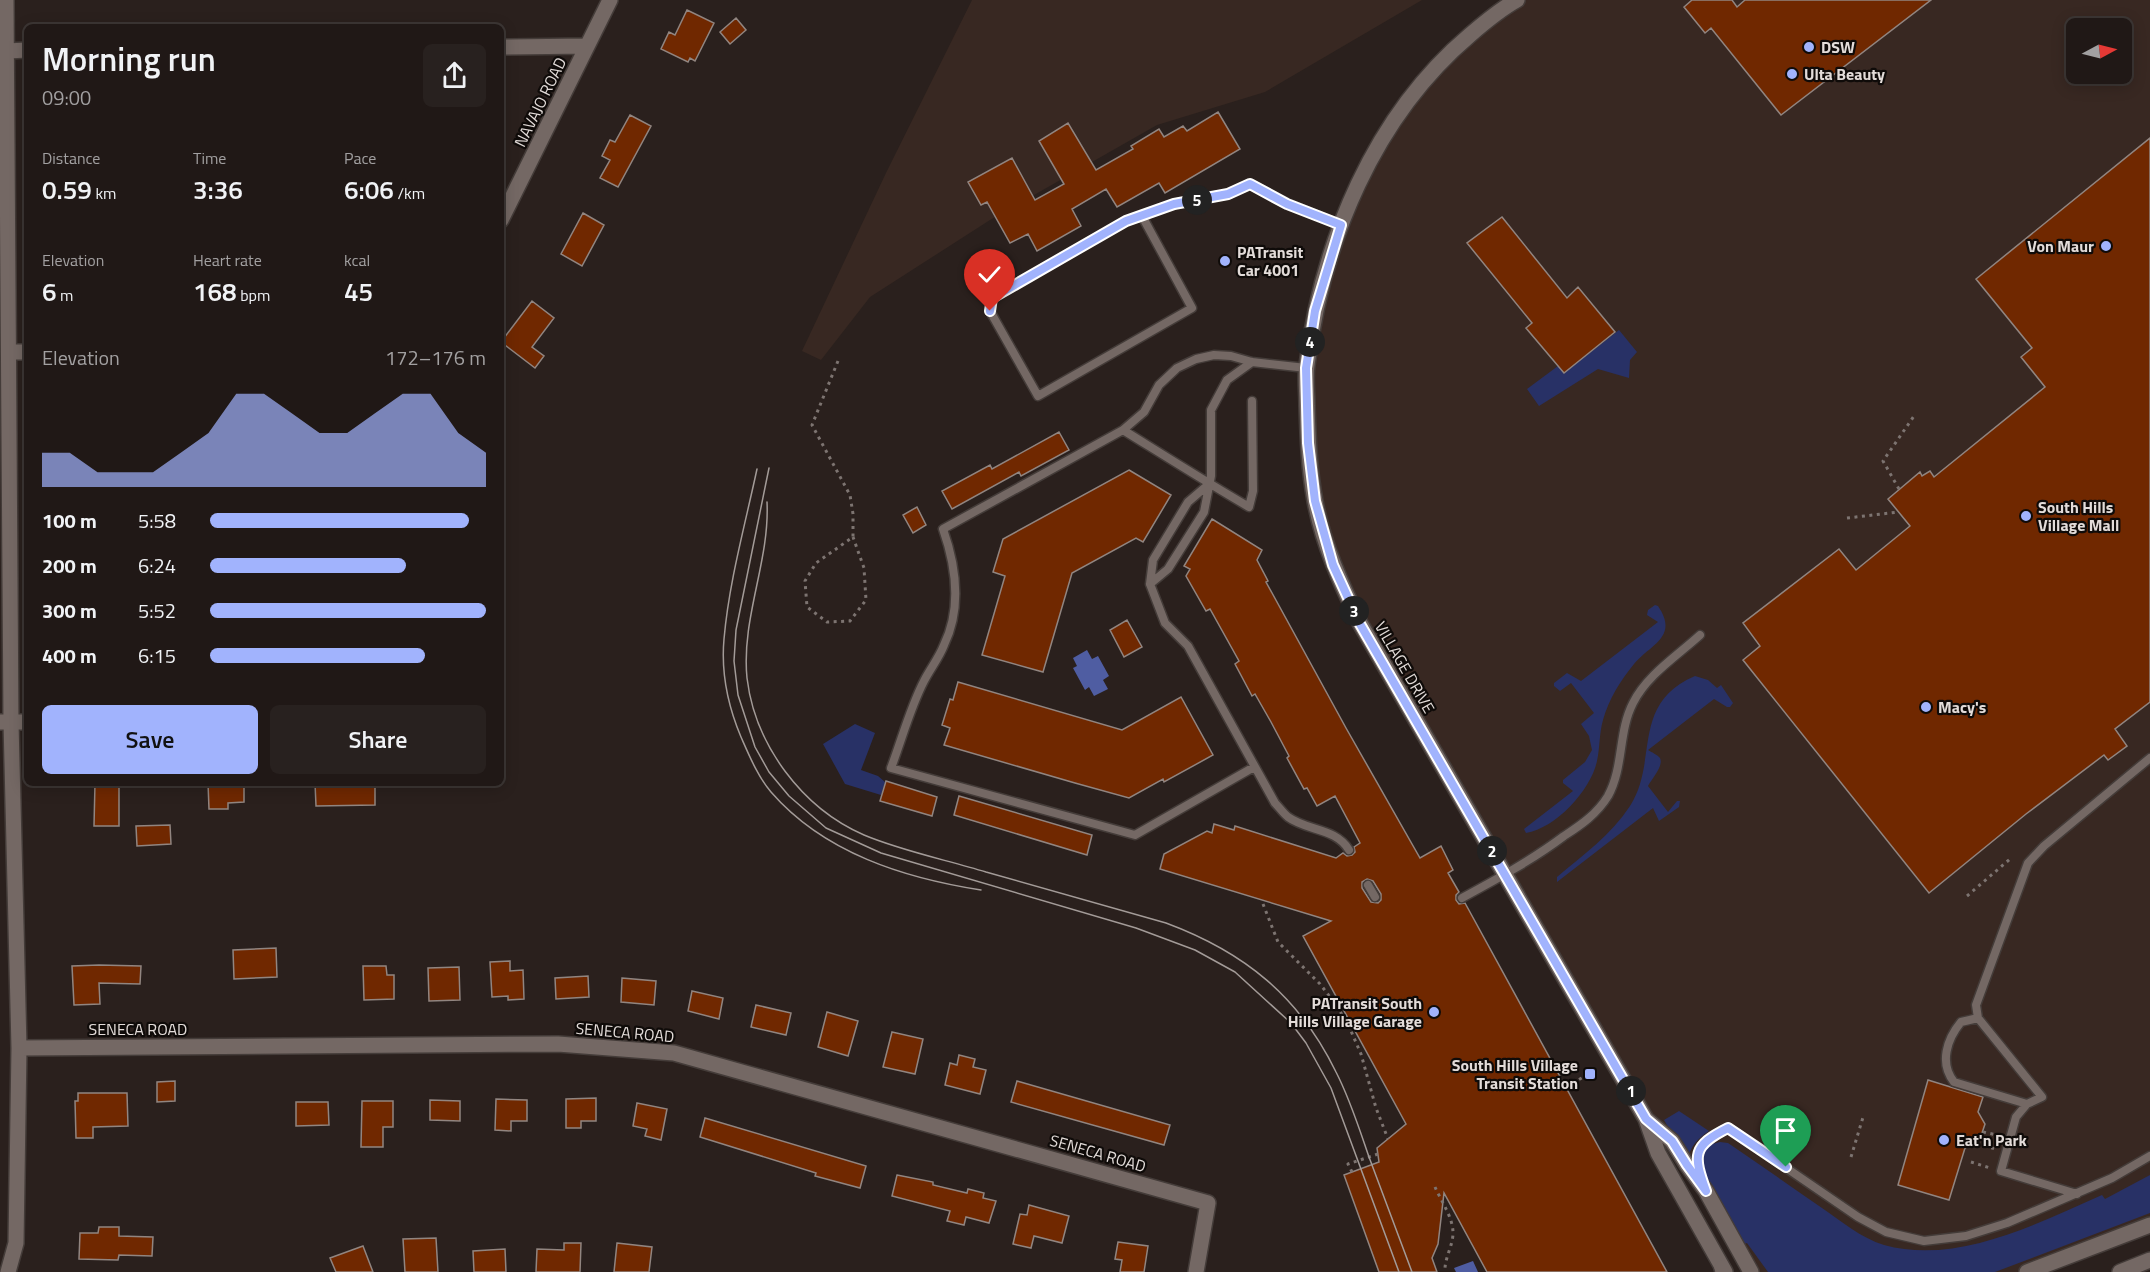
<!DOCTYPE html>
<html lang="en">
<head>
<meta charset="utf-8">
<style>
  :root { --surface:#201816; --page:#28211f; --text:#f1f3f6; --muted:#a2a0a1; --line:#3d3735; --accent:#a1b3fd }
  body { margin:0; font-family:"Titillium Web",sans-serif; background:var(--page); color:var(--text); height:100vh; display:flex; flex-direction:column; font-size:22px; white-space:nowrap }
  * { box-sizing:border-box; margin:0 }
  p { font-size:20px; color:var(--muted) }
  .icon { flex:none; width:33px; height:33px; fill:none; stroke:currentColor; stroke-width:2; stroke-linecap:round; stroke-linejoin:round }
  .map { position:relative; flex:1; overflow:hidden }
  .sheet { position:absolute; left:24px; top:24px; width:480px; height:762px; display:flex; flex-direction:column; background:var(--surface); border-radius:9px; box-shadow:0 3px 15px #0003,0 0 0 2px var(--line) }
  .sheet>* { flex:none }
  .needle { width:39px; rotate:83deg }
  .tools { position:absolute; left:2066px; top:18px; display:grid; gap:12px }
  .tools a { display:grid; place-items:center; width:66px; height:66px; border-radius:9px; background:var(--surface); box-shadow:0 3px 15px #0003,0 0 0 2px var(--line); font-size:30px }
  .pin { position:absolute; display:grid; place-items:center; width:51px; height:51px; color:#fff; margin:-62px -26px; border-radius:50% 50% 50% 0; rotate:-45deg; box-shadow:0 0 6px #0007 }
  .pin .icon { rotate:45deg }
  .km { position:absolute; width:30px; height:30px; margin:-15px; border-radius:50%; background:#222; color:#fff; font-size:16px; line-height:30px; text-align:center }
  .round { display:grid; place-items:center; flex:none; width:63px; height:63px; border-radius:9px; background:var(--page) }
  .head { display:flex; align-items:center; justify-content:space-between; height:102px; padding:0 18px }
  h1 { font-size:33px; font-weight:600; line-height:45px }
  .stats { display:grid; grid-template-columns:repeat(3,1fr); gap:9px; height:102px; padding:6px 18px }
  .stats div { display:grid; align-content:center }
  .stats b { font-size:26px; font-weight:600 }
  .stats small { font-size:16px; font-weight:400 }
  .stats p { font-size:16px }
  .chart { height:168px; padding:12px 18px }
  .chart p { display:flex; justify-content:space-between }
  .chart svg { width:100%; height:108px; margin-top:6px; fill:var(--accent); opacity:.7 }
  .cta { display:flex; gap:12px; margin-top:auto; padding:12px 18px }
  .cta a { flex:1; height:69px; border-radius:9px; background:var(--accent); color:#111; font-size:24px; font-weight:600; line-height:69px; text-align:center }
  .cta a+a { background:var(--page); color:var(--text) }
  ul { padding:0 18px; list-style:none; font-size:20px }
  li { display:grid; grid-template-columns:96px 72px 1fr; align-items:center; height:45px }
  li i { height:15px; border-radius:8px; background:var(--accent) }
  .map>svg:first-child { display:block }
  .built { fill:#382822; fill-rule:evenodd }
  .green { fill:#283166 }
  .water { fill:#4f5da2 }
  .building { fill:#702800; stroke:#918580; stroke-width:1.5; fill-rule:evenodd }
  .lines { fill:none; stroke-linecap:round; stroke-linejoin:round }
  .service-casing { stroke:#443c39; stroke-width:11 }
  .minor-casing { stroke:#443c39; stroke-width:18 }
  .tertiary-casing { stroke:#443c39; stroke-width:18 }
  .path { stroke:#7d7471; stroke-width:3; stroke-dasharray:3 4.5; stroke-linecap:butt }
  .service { stroke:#746864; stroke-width:8 }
  .minor { stroke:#746864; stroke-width:15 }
  .tertiary { stroke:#746864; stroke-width:15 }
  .tram { stroke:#a39b98; stroke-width:1.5 }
  .route-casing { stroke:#fff; stroke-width:12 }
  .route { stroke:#a1b3fd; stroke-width:8 }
  .poi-dot { fill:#a1b3fd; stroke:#0f0b09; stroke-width:2 }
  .labels { text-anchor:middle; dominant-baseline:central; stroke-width:4.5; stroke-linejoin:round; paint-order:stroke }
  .poi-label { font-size:16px; font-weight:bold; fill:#e3dcd9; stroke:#0f0b09; text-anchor:start }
  .street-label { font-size:16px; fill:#e3dcd9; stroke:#0f0b09 }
</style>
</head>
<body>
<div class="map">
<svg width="2150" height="1272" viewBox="0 0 2150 1272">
  <rect width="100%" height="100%" fill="#2a201d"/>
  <!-- built -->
  <path class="built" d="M972 0H1422L1265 92 1157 125 990 220 870 297 821 360 802 351 886 173Z
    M1517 0H2150V1225L2027 1272H1751L1706 1191 1646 1119 1360 624 1315 501 1306 368 1332 250 1401 110ZM2076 28H2121V74H2076Z"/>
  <!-- green -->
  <path class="green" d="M1619 330 1637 352 1630 360 1629 378 1598 369 1539 406 1527 389 1558 366 1564 373Z
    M1655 605 1658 606C1679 637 1651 644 1634 664 1620 681 1609 699 1603 720 1599 734 1600 748 1597 761 1591 790 1556 828 1526 833L1524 829 1573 791 1563 783V780L1585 762 1592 750 1589 736 1581 724 1594 713 1571 683 1560 691 1554 686V683L1567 673 1581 681 1658 622 1647 615 1648 610Z
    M1695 676 1708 680 1717 688 1721 685 1733 703 1730 707H1727L1714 699 1648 750C1651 752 1658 755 1660 758 1664 766 1651 780 1648 786L1668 812 1677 801H1680L1679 807 1659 821 1653 808 1557 882V877C1583 855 1611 835 1630 806 1659 761 1630 704 1695 676Z
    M855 724 875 733 861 770 878 776 885 782 881 795 845 784 823 744Z
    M1679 1111 1709 1131C1697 1139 1691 1146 1687 1160L1664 1120Z
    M1720 1142 1728 1143C1759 1164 1790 1186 1822 1208 1841 1221 1861 1238 1884 1245 1957 1265 2036 1224 2102 1195L2105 1199 2150 1175V1213L1995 1272H1768L1747 1243 1744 1244C1733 1227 1697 1173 1702 1155 1704 1146 1712 1144 1720 1142Z"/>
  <!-- water -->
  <path class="water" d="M1087 650 1092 659 1098 656 1109 676 1103 680 1108 689 1094 696 1089 687 1085 690 1073 668 1077 666 1073 658Z
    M1473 1261 1478 1272H1456L1454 1268Z"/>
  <!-- building -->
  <path class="building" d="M1692 0H1732L1737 7 1745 0H1931L1781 115 1711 28 1705 33 1684 7Z
    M687 10 714 23 695 61 690 58 688 62 661 49 669 32 675 35Z
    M736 18 746 30 730 44 720 32Z
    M1218 112 1240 149 1165 193 1159 183 1117 207 1106 189 1072 209 1081 226 1037 251 1028 234 1010 243 987 202 981 205 968 182 1012 158 1035 200 1064 184 1039 141 1068 123 1096 170 1133 149 1131 146 1159 129 1164 137 1183 126 1187 131Z
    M630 115 651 126 618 187 600 178 610 160 602 156 610 140 615 142Z
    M2150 138V702L2115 729 2127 746 2108 760 2104 755 2026 814 1929 893 1743 660 1760 646 1743 623 1839 549 1856 570 1910 526 1888 499 1920 472 1922 476 1930 471 1934 477 2045 387 2021 357 2032 348 1976 279Z
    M583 213 604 225 582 266 561 254Z
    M1502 217 1567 298 1578 287 1615 332 1564 373 1526 328 1532 323 1467 243Z
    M532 301 554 318 532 347 544 356 535 368 501 342Z
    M1059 432 1069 450 1021 476 1019 472 952 509 942 491 990 465 992 469Z
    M1129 470 1171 495 1143 542 1136 538 1072 573 1043 672 982 655 1005 576 993 572 1003 539Z
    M917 507 926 525 913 533 903 515Z
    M1212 519 1262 550 1257 560 1268 581 1266 582 1346 728 1420 858 1441 846 1453 870 1448 873 1459 892 1456 895V900L1459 904 1465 903 1667 1272H1487L1444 1193 1438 1244 1432 1258 1437 1272H1379L1344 1175 1379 1162 1377 1148 1406 1124 1303 936 1331 921 1160 869 1164 854 1207 831 1212 833 1214 824 1234 830 1235 826 1336 858 1343 853 1347 856 1352 855 1355 852 1354 847 1360 843 1335 796 1317 806 1307 788 1304 789 1287 758 1289 756 1271 722 1255 694 1252 696 1235 664 1239 661 1210 609 1206 611 1186 576 1190 569 1184 566ZM1367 879 1373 881 1381 894V900L1378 903 1371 902 1362 888V882Z
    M1127 620 1142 647 1124 657 1110 630Z
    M958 682 1122 730 1181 697 1213 755 1164 782 1163 779 1129 798 1075 783 944 745 950 728 942 725 950 699 953 700Z
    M886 781 937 797 932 816 880 801Z
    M95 783H119V826H94Z
    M208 783H244V802L228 803V809H209Z
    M315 783H375V805L316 806Z
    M959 796 1092 835 1087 855 954 815Z
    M170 825 171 844 137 846 136 826Z
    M276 948 277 977 234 979 233 950Z
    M510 961V971L523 970 524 999 508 1000V996L492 997 490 962Z
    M99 965 141 966 140 984 99 983 100 1004 74 1005 72 966Z
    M363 966H386L387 975H394V999L364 1000Z
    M459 967 460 1000 429 1001 428 968Z
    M588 976 589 997 556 999 555 978Z
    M622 978 656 981 654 1005 621 1002Z
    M692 991 723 998 719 1019 688 1011Z
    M756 1005 791 1013 786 1035 751 1027Z
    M827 1012 858 1021 848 1056 818 1047Z
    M892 1032 923 1039 915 1074 883 1067Z
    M959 1055 975 1059 973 1067 986 1070 980 1094 945 1085 950 1063 957 1065Z
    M1928 1080 1983 1097 1978 1112 1985 1124 1980 1139 1965 1148 1949 1200 1898 1185Z
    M175 1081V1101L157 1102V1082Z
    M1017 1081 1170 1125 1164 1145 1011 1102Z
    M78 1093H127L128 1126 93 1127V1138H76L75 1101H78Z
    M596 1098V1121H581V1128H566V1099Z
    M496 1099 527 1100V1121H511V1131L495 1130Z
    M430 1100 460 1101V1121L430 1120Z
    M362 1101H393V1127H383V1147H361Z
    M296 1102H328L329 1125 296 1126Z
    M637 1103 667 1109 661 1140 645 1136 647 1129 633 1126Z
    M705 1118 866 1166 860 1188 815 1176 816 1173 700 1137Z
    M897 1175 933 1182V1185L967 1193 968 1189 984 1193 983 1198 996 1201 989 1223 966 1217 964 1225 947 1221 950 1211 892 1196Z
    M1029 1205 1069 1216 1062 1243 1034 1236 1031 1248 1013 1244 1020 1214 1027 1215Z
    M99 1227H119V1236L153 1237 152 1256 119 1255 118 1260 79 1259 80 1233H98Z
    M436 1238 438 1272H405L403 1239Z
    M1118 1242 1148 1246 1144 1272H1120L1122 1260 1115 1259Z
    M564 1243H581L580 1272H536L537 1249 564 1250Z
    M617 1243 652 1247 649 1272H614Z
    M363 1246 373 1272H336L330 1258Z
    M505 1249 506 1272H474L473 1251Z"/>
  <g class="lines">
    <defs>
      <path id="service" d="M1142 216 1192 308 1038 396 990 311 992 298 1126 221 1174 204 1228 194 1250 184 1287 203 1341 225
        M1123 430C1165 456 1206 482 1249 507L1253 491 1252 401
        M1209 484 1188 502 1153 560 1150 584 1168 569 1204 512 1211 476V410L1227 380 1252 362
        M1150 584 1165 623 1188 646 1275 803C1279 807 1283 813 1288 817 1307 831 1336 828 1349 850
        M1254 767 1135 835 891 768C902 739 910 708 924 681 930 669 939 658 944 645 962 608 956 566 943 529L1123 430 1144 412 1159 385 1177 368 1196 359 1214 355 1231 356 1252 362 1306 368
        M1368 885 1375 897
        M1462 898C1497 879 1532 860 1564 836 1581 825 1597 814 1608 796 1624 767 1618 732 1633 703 1647 675 1677 656 1700 635
        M1978 1018 1961 1022C1947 1039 1939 1063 1954 1082L2027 1104
        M1701 1177C1691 1148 1705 1140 1728 1128L1858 1217 1886 1232 1924 1241 1966 1236 2007 1223 2112 1178 2150 1156
        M2077 1194 2001 1171 2016 1117 2027 1104 2042 1097 1978 1018 1976 1005 2028 863 2044 846 2150 758"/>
      <path id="minor" d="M6 0 11 722 19 1048 16 1243 8 1272
        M1517 0C1499 10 1485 22 1470 35 1374 116 1322 242 1307 365 1305 378 1307 392 1307 406 1308 437 1309 469 1315 501 1323 544 1341 584 1360 623L1646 1119 1658 1153 1725 1272
        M501 47 587 46
        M7 51 27 50
        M501 220 610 0
        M10 352H27
        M0 722H27
        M19 1048 558 1044 674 1053 1208 1203 1196 1272
        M1646 1119 1672 1141 1687 1165 1706 1191 1751 1272"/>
      <path id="tertiary" d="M1722 1268 1723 1272
        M2027 1272 2150 1225
        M2120 1272 2150 1260"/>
    </defs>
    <!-- service casing -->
    <use href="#service" class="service-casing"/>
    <!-- minor casing -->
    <use href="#minor" class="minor-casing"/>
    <!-- tertiary casing -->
    <use href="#tertiary" class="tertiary-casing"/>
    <!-- path -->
    <path class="path" d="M838 361 812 425 850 495 853 514V537L816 563 805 581 807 607 827 622 850 621 866 600 864 568 853 537
      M1899 489 1883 461 1914 416
      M1847 518 1899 512
      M1967 896 2010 859
      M1263 904 1278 942 1320 984 1337 1006 1351 1031 1361 1054 1376 1108 1388 1139
      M1566 1087 1587 1075
      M1983 1132 1997 1135
      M1977 1143 1995 1149
      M1851 1157 1864 1114
      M1971 1162 1990 1168
      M1352 1172 1348 1164 1378 1154
      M1435 1187C1441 1201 1453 1217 1453 1233 1453 1246 1444 1259 1445 1272"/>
    <!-- service -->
    <use href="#service" class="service"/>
    <!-- minor -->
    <use href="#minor" class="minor"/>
    <!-- tertiary -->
    <use href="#tertiary" class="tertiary"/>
    <!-- tram -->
    <path class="tram" d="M769 468 736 630 734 661 738 695 755 747 769 772 789 796 826 828 881 853 1136 928 1195 950 1235 972 1291 1023 1306 1043 1331 1088 1399 1272
      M757 469C745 525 729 582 724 639 721 672 728 706 741 737 749 755 758 777 771 792 824 853 904 878 981 890
      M767 502C770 561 741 618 747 678 755 745 802 808 864 835 902 851 947 860 986 872 1046 889 1106 906 1166 923 1244 952 1299 996 1336 1072 1350 1099 1359 1128 1369 1157 1383 1195 1398 1234 1412 1272"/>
  </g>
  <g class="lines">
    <defs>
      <path id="route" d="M990 311 992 298 1126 221 1174 204 1228 194 1250 184 1287 204 1341 225 1315 311 1306 368 1308 443 1315 501 1333 565 1360 624 1646 1119 1672 1141 1687 1165 1706 1191C1693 1155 1692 1146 1728 1128L1786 1167"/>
    </defs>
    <!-- route casing -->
    <use href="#route" class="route-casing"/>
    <!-- route -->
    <use href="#route" class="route"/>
  </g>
  <!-- markers -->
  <g class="poi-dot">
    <circle cx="1809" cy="47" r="6"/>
    <circle cx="1792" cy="74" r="6"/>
    <circle cx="2106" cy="246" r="6"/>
    <circle cx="1225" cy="261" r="6"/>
    <circle cx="2026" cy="516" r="6"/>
    <circle cx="1926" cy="707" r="6"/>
    <circle cx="1434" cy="1012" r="6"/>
    <rect x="1584" y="1068" width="12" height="12" rx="3"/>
    <circle cx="1944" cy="1140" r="6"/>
  </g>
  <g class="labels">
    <!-- poi labels -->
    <g class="poi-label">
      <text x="1821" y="47">DSW</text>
      <text x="1804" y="74">Ulta Beauty</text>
      <text x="2094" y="246" text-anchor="end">Von Maur</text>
      <text x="1237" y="252">PATransit<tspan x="1237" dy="18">Car 4001</tspan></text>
      <text x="2038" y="507">South Hills<tspan x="2038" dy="18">Village Mall</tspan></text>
      <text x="1938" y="707">Macy's</text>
      <text x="1422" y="1003" text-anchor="end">PATransit South<tspan x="1422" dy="18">Hills Village Garage</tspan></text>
      <text x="1578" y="1065" text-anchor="end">South Hills Village<tspan x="1578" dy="18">Transit Station</tspan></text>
      <text x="1956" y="1140">Eat'n Park</text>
    </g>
    <!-- street labels -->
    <g class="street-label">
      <text transform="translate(540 102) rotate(-64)">NAVAJO ROAD</text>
      <text transform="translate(1405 667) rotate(60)">VILLAGE DRIVE</text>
      <text x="138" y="1029">SENECA ROAD</text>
      <text transform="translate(625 1032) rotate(5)">SENECA ROAD</text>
      <text transform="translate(1098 1153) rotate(16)">SENECA ROAD</text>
    </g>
  </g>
</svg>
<div class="tools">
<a><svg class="needle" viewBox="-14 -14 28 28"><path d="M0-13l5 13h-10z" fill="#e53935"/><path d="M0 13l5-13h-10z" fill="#a2a0a1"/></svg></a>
</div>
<div class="pin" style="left:1786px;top:1167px;background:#1e9e55"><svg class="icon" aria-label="arrive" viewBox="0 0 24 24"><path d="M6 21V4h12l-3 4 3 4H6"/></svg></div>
<div class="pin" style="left:990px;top:311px;background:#d93025"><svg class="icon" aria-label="check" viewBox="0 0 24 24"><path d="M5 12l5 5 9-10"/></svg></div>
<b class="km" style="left:1631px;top:1091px">1</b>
<b class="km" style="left:1492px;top:851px">2</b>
<b class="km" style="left:1354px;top:611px">3</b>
<b class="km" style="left:1310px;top:342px">4</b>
<b class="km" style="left:1197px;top:200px">5</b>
<section class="sheet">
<div class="head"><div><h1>Morning run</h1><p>09:00</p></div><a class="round"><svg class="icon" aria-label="share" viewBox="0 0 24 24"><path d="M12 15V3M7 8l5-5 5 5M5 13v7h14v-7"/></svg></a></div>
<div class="stats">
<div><p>Distance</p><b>0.59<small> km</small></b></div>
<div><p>Time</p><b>3:36</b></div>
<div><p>Pace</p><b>6:06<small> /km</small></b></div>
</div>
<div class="stats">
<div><p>Elevation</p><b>6<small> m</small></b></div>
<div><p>Heart rate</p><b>168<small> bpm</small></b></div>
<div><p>kcal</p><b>45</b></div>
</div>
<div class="chart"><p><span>Elevation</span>172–176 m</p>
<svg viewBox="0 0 160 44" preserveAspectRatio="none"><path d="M0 44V30L10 30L20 38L30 38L40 38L50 30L60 22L70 6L80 6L90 14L100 22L110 22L120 14L130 6L140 6L150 22L160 30V44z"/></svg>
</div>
<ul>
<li><b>100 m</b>5:58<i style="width:94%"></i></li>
<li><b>200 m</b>6:24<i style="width:71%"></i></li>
<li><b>300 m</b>5:52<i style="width:100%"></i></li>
<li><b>400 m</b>6:15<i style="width:78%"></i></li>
</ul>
<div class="cta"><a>Save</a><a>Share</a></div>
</section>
</div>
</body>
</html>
